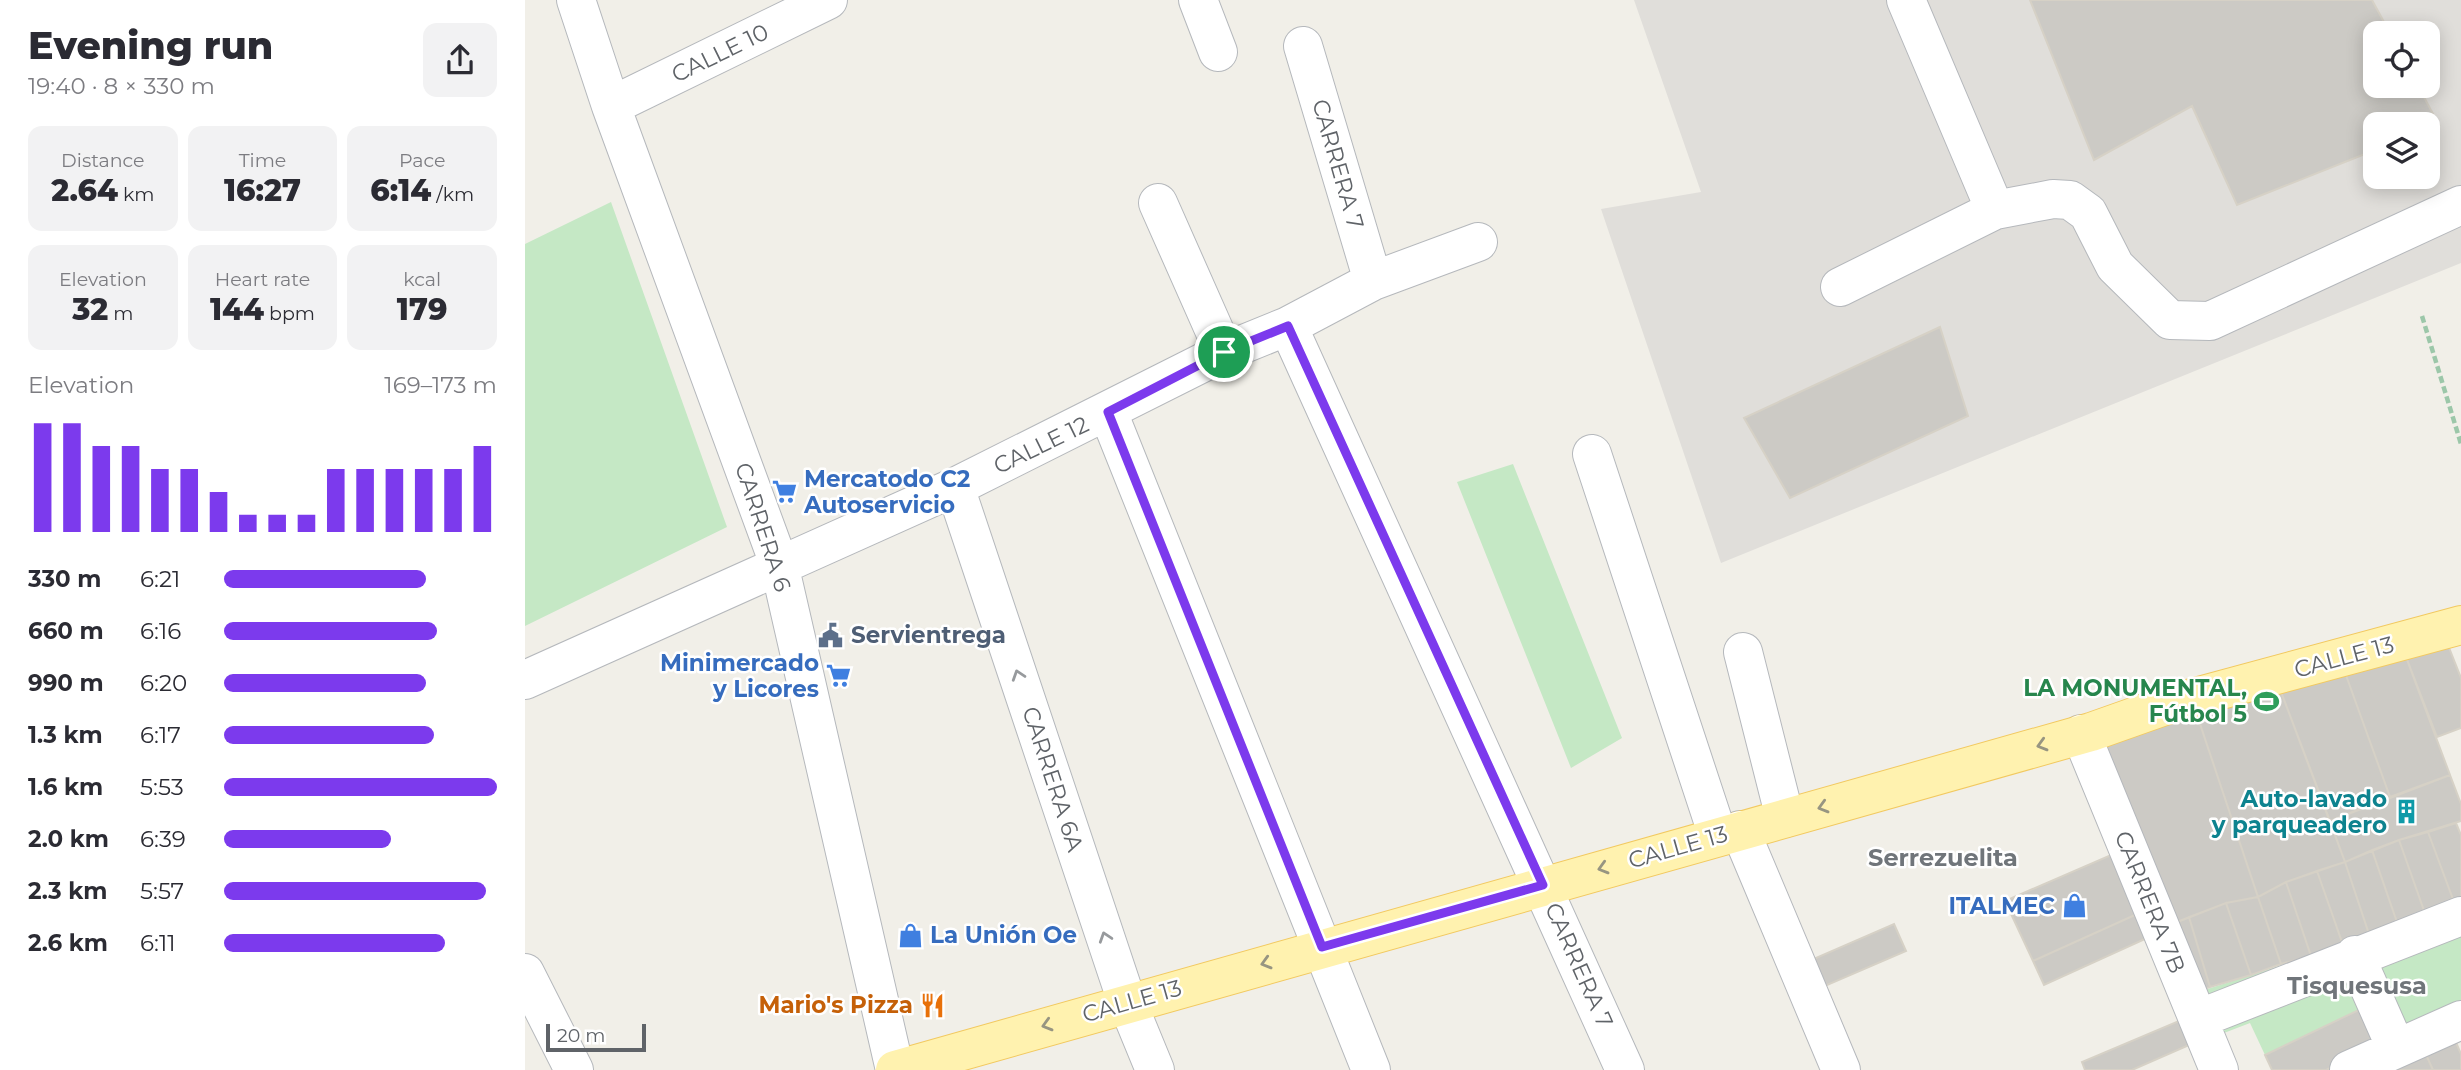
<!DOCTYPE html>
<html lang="en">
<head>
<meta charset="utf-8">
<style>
  :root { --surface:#fff; --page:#f2f2f3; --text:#2b2b33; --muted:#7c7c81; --accent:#7c3aed }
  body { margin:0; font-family:Montserrat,sans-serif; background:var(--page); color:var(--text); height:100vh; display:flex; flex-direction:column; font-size:26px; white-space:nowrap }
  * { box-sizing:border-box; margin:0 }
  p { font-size:23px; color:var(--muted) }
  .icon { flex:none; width:38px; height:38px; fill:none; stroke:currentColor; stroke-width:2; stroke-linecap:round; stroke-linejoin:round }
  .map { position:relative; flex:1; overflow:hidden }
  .details { display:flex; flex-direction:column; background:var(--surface); width:525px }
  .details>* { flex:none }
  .controls { position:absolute; left:1838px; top:21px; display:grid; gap:14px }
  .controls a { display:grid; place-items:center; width:77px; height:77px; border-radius:14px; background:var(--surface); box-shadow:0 4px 18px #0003; font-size:35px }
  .scale { position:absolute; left:21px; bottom:18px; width:100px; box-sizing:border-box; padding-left:7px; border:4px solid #5f6368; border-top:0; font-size:19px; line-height:24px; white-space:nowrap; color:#5f6368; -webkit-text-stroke:5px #fff; paint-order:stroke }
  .pin { position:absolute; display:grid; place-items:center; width:60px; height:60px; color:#fff; margin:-30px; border:4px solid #fff; border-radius:50%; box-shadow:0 2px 7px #0007 }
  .round { display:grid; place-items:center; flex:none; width:74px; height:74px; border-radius:14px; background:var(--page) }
  .head { display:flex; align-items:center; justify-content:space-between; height:119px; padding:0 28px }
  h1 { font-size:38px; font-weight:800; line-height:52px }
  .stats { display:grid; grid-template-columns:repeat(3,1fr); gap:10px; height:119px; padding:7px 28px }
  .stats div { display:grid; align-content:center; border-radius:14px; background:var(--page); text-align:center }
  .stats b { font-size:30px; font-weight:800 }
  .stats small { font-size:19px; font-weight:400 }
  .stats p { font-size:19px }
  .chart { height:196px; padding:14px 28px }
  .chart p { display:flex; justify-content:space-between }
  .chart svg { width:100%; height:126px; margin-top:7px; stroke:var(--accent); stroke-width:6 }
  ul { padding:0 28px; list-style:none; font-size:23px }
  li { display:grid; grid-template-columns:112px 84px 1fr; align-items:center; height:52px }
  li i { height:18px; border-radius:9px; background:var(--accent) }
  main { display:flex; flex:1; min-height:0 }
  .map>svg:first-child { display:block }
  .industrial { fill:#e0deda; fill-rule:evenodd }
  .green { fill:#c5e8c5 }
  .building { fill:#cccac5; stroke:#d6d1c6; stroke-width:2 }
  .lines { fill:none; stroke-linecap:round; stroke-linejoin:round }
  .minor-casing { stroke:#b5b8bc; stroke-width:40 }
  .major-casing { stroke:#f2c960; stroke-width:40 }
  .path { stroke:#9cc7a9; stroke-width:4.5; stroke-dasharray:7 3.5; stroke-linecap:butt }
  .minor { stroke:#fff; stroke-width:38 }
  .major { stroke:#fff2af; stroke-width:38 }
  .oneway { stroke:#979a9d }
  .oneway2 { stroke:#979581 }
  .route-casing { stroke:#fff; stroke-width:14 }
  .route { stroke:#7c3aed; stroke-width:9 }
  .labels { text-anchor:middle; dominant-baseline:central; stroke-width:5; stroke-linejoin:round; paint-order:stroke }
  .street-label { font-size:23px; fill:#5f6368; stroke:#fff }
  .shop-label { font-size:23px; font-weight:bold; fill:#366cbe; stroke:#fff; text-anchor:start }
  .service-label { font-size:23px; font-weight:bold; fill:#4e5e75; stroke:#fff; text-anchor:start }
  .leisure-label { font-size:23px; font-weight:bold; fill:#27864d; stroke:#fff; text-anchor:end }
  .culture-label { font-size:23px; font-weight:bold; fill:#0d838f; stroke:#fff; text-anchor:end }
  .food-label { font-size:23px; font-weight:bold; fill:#c56008; stroke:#fff; text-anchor:end }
  .neighbourhood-label { font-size:24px; font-weight:bold; fill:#70757a; stroke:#fff }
</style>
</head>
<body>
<main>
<section class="details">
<div class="head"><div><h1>Evening run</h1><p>19:40 · 8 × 330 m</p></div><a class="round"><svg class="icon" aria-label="share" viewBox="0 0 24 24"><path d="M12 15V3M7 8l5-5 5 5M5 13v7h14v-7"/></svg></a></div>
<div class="stats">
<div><p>Distance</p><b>2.64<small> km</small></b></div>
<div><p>Time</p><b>16:27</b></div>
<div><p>Pace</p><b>6:14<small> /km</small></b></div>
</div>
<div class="stats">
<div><p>Elevation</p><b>32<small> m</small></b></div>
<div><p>Heart rate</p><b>144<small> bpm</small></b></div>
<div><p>kcal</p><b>179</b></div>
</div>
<div class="chart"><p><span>Elevation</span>169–173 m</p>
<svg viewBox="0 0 160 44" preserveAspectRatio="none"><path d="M5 44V6M15 44V6M25 44V14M35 44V14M45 44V22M55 44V22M65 44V30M75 44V38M85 44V38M95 44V38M105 44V22M115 44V22M125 44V22M135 44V22M145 44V22M155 44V14"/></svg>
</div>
<ul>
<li><b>330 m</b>6:21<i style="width:74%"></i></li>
<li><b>660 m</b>6:16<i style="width:78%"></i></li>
<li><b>990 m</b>6:20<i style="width:74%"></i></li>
<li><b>1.3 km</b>6:17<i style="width:77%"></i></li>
<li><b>1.6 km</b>5:53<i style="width:100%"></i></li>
<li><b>2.0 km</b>6:39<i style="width:61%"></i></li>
<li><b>2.3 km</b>5:57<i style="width:96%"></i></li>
<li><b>2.6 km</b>6:11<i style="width:81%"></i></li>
</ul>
</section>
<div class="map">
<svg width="1936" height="1070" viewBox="0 0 1936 1070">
  <rect width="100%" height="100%" fill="#f1efe8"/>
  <!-- industrial -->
  <path class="industrial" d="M1109 0H1936V263L1196 563 1076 209 1176 192ZM1850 33H1902V86H1850ZM1850 124H1902V177H1850Z"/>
  <!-- green -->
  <path class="green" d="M86 202 202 527 0 626V244Z
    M988 464 1097 738 1046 768 932 482Z
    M1936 922V1009L1875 1036 1844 961Z
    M1817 946 1842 1010 1740 1055 1725 1023 1686 1038 1670 993Z"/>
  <!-- building -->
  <path class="building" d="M1505 0H1847L1865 33H1850V86H1893L1914 125 1902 129V124H1850V150L1712 205 1667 106 1569 160Z
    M1415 327 1443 416 1265 498 1219 418Z
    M1921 640 1936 678V728L1912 737 1878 649Z
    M1878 649 1925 775 1865 797 1818 667Z
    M1818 667 1865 797 1805 821 1755 689Z
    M1755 689 1820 862 1761 882 1733 897 1669 706Z
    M1669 706 1733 897 1701 903 1640 927 1574 735Z
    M1925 775 1936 804V821L1874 840 1820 862 1805 821Z
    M1931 823 1936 835V909L1932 910 1903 832Z
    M1903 832 1932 910 1902 919 1874 840Z
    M1874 840 1902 919 1874 928 1847 850Z
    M1847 850 1874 928 1845 937 1820 862Z
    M1593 852 1621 910 1508 961 1480 901Z
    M1820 862 1845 937 1818 945 1792 871Z
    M1792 871 1818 945 1786 956 1761 882Z
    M1761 882 1786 956 1756 964 1733 897Z
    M1733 897 1756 964 1726 975 1701 903Z
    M1701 903 1726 975 1685 987 1664 917Z
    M1621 910 1631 934 1519 985 1508 961Z
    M1664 917 1685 987 1670 993 1640 927Z
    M1369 924 1381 951 1272 998 1261 971Z
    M1840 1007 1855 1045 1801 1070H1747L1740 1055Z
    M1661 1018 1671 1042 1607 1070H1560L1557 1062Z
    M1927 1033 1936 1054V1070H1908L1897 1046Z
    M1897 1046 1908 1070H1871Z"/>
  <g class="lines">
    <defs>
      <path id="minor" d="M51 0 86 106 254 564 370 1070
        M673 0 693 52
        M1381 0 1470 210
        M778 46 848 281
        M86 106 303 0
        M633 203 699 352
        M1315 287 1470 210 1528 199 1545 200 1563 213 1590 266 1645 320 1685 321 1936 205
        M763 326 1100 1070
        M583 412 846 1070
        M1067 454 1193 836
        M430 487 602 1002 630 1070
        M1218 652 1260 818
        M0 680 430 487 699 352 763 326 848 281 953 242
        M1556 734 1694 1070
        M1215 830 1316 1070
        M1830 955 1871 1048
        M0 973 49 1070
        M1673 1019 1936 916
        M1824 1070 1936 1020"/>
      <path id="major" d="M370 1070 1566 732 1648 703 1936 625"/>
    </defs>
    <!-- minor casing -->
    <use href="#minor" class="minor-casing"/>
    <!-- major casing -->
    <use href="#major" class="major-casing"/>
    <!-- path -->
    <path class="path" d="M1897 316 1936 444"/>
    <!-- minor -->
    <use href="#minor" class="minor"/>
    <!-- major -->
    <use href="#major" class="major"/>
  </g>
  <!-- one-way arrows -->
  <defs><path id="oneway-chevron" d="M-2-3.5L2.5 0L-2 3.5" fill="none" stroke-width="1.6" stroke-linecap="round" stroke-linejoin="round" transform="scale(1.75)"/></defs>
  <g class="oneway">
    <use href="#oneway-chevron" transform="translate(493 675) rotate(-108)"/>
    <use href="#oneway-chevron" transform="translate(580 937) rotate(-108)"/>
  </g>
  <g class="oneway2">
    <use href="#oneway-chevron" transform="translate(1517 745) rotate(164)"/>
    <use href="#oneway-chevron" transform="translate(1298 807) rotate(164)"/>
    <use href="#oneway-chevron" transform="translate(1078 868) rotate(164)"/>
    <use href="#oneway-chevron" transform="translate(741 963) rotate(164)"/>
    <use href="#oneway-chevron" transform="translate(522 1025) rotate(164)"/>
  </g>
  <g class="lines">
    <defs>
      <path id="route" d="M763 326 1018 885 797 947 583 412 699 352Z"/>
    </defs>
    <!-- route casing -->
    <use href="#route" class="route-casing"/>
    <!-- route -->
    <use href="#route" class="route"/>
  </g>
  <!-- icons -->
  <defs>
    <symbol id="supermarket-bare" viewBox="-9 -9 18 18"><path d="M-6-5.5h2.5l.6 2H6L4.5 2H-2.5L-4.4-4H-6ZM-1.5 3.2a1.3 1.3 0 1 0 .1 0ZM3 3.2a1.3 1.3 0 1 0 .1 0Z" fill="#3f7fe0" stroke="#fff" stroke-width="2.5" paint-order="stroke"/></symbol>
    <symbol id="civic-bare" viewBox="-9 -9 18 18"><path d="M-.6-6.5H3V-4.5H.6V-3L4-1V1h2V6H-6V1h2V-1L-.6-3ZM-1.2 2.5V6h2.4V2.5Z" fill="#5c6f8a" stroke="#fff" stroke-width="2.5" paint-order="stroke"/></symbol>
    <symbol id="stadium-bare" viewBox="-9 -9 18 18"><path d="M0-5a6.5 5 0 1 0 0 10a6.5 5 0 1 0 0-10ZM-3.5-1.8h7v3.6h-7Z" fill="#2e9e5b" stroke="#fff" stroke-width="2.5" paint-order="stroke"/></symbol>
    <symbol id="building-bare" viewBox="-9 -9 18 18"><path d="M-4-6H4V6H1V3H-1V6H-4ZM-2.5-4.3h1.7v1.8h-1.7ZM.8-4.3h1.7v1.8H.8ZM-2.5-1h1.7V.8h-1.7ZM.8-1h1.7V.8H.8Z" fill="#0f9aa8" stroke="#fff" stroke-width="2.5" paint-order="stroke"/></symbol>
    <symbol id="shop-bare" viewBox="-9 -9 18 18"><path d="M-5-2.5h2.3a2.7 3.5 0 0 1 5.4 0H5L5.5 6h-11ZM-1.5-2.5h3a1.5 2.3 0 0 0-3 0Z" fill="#3f7fe0" stroke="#fff" stroke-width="2.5" paint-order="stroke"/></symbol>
    <symbol id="restaurant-bare" viewBox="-9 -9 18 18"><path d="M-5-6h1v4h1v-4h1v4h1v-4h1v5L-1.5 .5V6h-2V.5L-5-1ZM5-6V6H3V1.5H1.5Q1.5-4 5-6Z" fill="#e8710a" stroke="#fff" stroke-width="2.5" paint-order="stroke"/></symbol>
  </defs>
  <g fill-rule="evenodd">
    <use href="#supermarket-bare" x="242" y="474" width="35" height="35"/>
    <use href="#civic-bare" x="288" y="618" width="35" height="35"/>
    <use href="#supermarket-bare" x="296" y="658" width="35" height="35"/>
    <use href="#stadium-bare" x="1724" y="684" width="35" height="35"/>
    <use href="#building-bare" x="1864" y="794" width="35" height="35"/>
    <use href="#shop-bare" x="1532" y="888" width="35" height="35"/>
    <use href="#shop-bare" x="368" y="918" width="35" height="35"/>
    <use href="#restaurant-bare" x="390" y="988" width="35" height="35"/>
  </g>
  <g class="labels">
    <!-- street labels -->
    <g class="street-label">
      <text transform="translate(195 53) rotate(-26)">CALLE 10</text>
      <text transform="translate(813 164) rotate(74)">CARRERA 7</text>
      <text transform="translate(516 445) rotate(-26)">CALLE 12</text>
      <text transform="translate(238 527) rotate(72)">CARRERA 6</text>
      <text transform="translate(1819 657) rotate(-15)">CALLE 13</text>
      <text transform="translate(528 779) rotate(72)">CARRERA 6A</text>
      <text transform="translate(1153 847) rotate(-16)">CALLE 13</text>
      <text transform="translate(1625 902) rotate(68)">CARRERA 7B</text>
      <text transform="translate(1054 965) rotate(66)">CARRERA 7</text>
      <text transform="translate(607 1001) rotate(-16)">CALLE 13</text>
    </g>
    <!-- shop labels -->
    <g class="shop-label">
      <text x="279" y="479">Mercatodo C2<tspan x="279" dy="26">Autoservicio</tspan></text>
      <text x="294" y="663" text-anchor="end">Minimercado<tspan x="294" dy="26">y Licores</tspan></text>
      <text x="1530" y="906" text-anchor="end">ITALMEC</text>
      <text x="405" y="935">La Unión Oe</text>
    </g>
    <!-- service labels -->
    <g class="service-label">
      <text x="326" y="635">Servientrega</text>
    </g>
    <!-- leisure labels -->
    <g class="leisure-label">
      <text x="1722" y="688">LA MONUMENTAL,<tspan x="1722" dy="26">Fútbol 5</tspan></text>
    </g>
    <!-- culture labels -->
    <g class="culture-label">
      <text x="1862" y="799">Auto-lavado<tspan x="1862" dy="26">y parqueadero</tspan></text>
    </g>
    <!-- food labels -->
    <g class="food-label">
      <text x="388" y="1005">Mario's Pizza</text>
    </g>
    <!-- neighbourhood labels -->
    <g class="neighbourhood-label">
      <text x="1418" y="857">Serrezuelita</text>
      <text x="1832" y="985">Tisquesusa</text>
    </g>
  </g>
</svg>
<div class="controls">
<a><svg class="icon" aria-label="locate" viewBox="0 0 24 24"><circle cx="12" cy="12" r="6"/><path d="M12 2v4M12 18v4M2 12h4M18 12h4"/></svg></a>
<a><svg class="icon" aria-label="layers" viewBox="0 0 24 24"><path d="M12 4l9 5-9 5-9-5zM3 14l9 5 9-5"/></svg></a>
</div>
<div class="scale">20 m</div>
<div class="pin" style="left:699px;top:352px;background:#1e9e55"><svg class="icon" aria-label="arrive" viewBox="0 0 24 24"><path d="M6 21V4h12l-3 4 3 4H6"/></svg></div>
</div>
</main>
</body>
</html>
